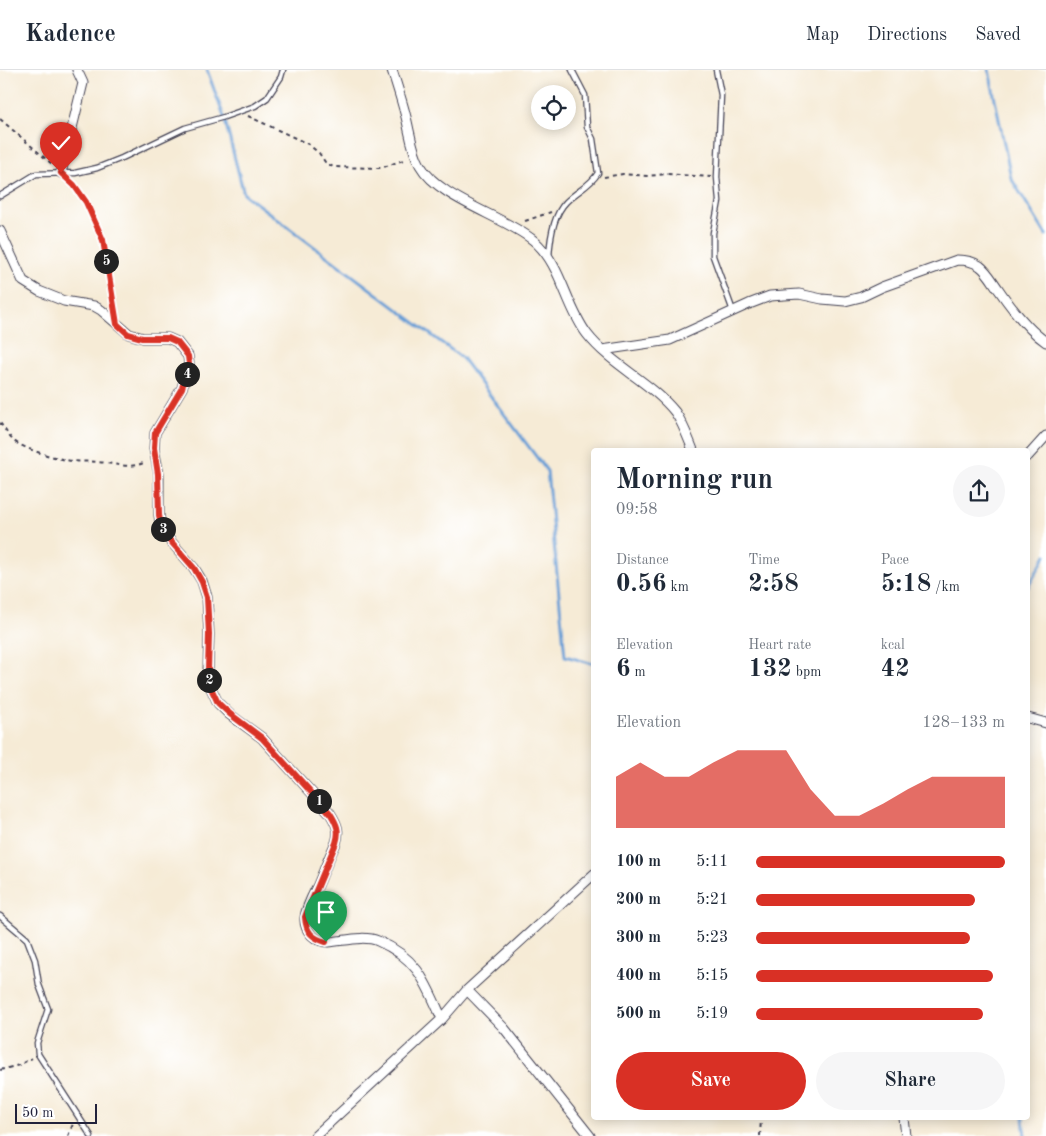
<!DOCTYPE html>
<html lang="en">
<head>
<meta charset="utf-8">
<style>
  :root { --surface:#fff; --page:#f6f6f7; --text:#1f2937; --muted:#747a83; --line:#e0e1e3; --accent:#d93025 }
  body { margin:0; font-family:"Old Standard TT",serif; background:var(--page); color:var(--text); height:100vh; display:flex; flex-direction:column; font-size:19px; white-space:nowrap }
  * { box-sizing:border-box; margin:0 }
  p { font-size:16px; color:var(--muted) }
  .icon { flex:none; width:28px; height:28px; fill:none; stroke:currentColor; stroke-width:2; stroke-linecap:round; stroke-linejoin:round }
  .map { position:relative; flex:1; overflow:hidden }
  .side { position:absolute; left:591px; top:378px; width:439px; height:672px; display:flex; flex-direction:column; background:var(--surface); border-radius:5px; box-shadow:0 2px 12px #0003 }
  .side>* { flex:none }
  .controls { position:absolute; left:531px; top:15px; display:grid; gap:10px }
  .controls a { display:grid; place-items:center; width:45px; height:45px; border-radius:50%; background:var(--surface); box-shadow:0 2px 12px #0003; font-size:25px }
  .scale { position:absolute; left:15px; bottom:12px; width:82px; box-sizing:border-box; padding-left:5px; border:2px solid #22223b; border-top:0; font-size:14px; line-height:18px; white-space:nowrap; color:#22223b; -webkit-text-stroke:4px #fff; paint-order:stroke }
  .pin { position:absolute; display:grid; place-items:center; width:42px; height:42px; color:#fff; margin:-51px -21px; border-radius:50% 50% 50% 0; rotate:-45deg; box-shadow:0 0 5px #0007 }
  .pin .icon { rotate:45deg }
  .km { position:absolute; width:25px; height:25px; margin:-12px; border-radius:50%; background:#222; color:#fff; font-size:14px; line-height:25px; text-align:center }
  .round { display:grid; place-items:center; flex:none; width:52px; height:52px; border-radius:26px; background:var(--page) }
  .head { display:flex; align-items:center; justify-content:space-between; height:85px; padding:0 25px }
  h1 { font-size:28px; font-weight:700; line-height:38px }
  .stats { display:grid; grid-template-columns:repeat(3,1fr); gap:8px; height:85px; padding:5px 25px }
  .stats div { display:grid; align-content:center }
  .stats b { font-size:25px; font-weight:700 }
  .stats small { font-size:14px; font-weight:400 }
  .stats p { font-size:14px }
  .chart { height:140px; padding:10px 25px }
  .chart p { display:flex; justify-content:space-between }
  .chart svg { width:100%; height:90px; margin-top:5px; fill:var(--accent); opacity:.7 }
  .primary-button { display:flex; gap:10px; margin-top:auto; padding:10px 25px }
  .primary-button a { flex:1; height:58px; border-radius:30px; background:var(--accent); color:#fff; font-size:20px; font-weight:700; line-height:58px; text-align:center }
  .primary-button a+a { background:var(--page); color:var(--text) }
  ul { padding:0 25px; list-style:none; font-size:16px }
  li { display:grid; grid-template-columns:80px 60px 1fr; align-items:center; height:38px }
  li i { height:12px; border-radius:6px; background:var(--accent) }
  header { display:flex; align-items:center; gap:30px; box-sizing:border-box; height:70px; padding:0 25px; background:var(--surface); border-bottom:1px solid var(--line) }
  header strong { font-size:24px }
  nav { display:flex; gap:28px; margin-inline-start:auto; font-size:18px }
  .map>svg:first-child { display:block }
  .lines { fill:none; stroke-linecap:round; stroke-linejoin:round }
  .stream { stroke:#699fd6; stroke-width:3 }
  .lane-casing { stroke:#424052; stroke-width:7 }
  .street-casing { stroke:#424052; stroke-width:11 }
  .path { stroke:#424052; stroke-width:2; stroke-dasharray:4 4; stroke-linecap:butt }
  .lane { stroke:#fff; stroke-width:4.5 }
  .street { stroke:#fff; stroke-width:9 }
  .route-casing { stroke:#fff; stroke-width:10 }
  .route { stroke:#d93025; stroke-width:6 }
</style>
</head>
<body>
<header>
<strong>Kadence</strong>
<nav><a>Map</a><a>Directions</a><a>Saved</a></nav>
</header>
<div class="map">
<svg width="1046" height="1066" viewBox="0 0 1046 1066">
  <rect width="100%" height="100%" fill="#fff"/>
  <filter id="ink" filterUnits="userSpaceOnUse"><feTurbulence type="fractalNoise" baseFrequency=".02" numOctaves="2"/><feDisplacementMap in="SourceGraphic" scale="10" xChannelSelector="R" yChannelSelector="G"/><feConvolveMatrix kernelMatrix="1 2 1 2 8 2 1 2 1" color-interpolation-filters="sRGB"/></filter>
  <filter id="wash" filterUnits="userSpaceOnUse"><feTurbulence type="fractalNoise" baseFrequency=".0096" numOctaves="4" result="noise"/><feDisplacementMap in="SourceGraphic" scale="20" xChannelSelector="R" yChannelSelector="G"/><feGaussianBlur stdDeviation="1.12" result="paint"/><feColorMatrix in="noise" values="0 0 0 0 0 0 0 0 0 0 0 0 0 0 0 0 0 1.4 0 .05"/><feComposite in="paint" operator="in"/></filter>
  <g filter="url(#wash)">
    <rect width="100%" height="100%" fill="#f6ebd6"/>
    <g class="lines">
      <!-- stream -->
      <path class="stream" d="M207 0 224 47 244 124 462 288 547 401 565 586 594 594
        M989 0 1011 108 1046 165
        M1028 517 1046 485
        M1023 1048 1025 1066"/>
    </g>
  </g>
  <g filter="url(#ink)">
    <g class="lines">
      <defs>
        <path id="lane" d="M716 0 721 25 717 107 719 131 713 163V186L733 241
          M0 126 36 104 75 103 97 98 122 88 185 58 224 47 255 36 267 28 281 7 283 0
          M549 187C550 169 553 145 566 132 577 121 590 116 598 103L593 69 587 57 585 25 572 0
          M0 846 27 869 35 890 39 915 48 939 37 973 38 984 91 1066"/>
        <path id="street" d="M392 0C397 16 402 31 406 47 410 63 412 81 420 95 439 129 502 145 533 170 562 194 565 235 587 264 611 295 651 312 675 342 683 353 688 368 693 380
          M61 103 83 13 77 0
          M0 161 23 211 39 221 64 231 94 236 101 240 129 264 143 268H168L177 272 188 286 189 294 182 318 155 363 154 379 159 404V445L161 457 167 467 194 498 202 511 207 527 209 564 208 600 210 616 218 633 229 644 262 668 330 743C337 754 340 761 336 773 329 787 324 801 318 815 313 825 306 837 305 848 304 861 315 872 329 872 344 871 364 865 378 871 418 888 426 913 442 949
          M602 280 670 270 749 234 770 226 799 224 822 229 845 231 861 227 882 217 957 190C965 190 973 191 980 196 988 202 993 212 999 220 1012 239 1027 259 1046 272
          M1028 386 1046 366
          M1028 648 1046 653
          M467 920 504 958 590 1066
          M904 1048 906 1066
          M315 1066 442 949 467 920 594 804"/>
      </defs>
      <!-- lane casing -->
      <use href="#lane" class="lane-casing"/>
      <!-- street casing -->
      <use href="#street" class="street-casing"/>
      <!-- path -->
      <path class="path" d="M248 46 308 74 319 83 325 92 333 97 381 98 406 89
        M0 49 52 94
        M604 107 623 104 648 106 666 104 711 107
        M70 111C104 145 107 195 114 239
        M525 151 551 142
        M0 353C5 359 9 367 14 371 23 379 61 390 73 391 81 392 89 391 97 392 115 393 128 400 146 392
        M0 1000 19 995 32 988
        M68 1066 73 1054
        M760 1066 761 1048"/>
      <!-- lane -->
      <use href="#lane" class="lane"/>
      <!-- street -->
      <use href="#street" class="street"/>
    </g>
  </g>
  <g class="lines" filter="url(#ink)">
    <defs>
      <path id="route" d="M61 103 74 115 86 132 103 170 117 254 128 264 142 268H168L177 272 188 286 189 294 182 318 155 363 154 378 158 404 159 445 161 457 167 467 194 498 202 512 207 527 209 564 208 600 210 616 218 633 230 644 262 668 330 743C337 754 340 761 336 773L305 847C306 862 312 868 326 872"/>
    </defs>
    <!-- route casing -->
    <use href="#route" class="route-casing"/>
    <!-- route -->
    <use href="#route" class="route"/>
  </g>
</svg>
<div class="controls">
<a><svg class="icon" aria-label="locate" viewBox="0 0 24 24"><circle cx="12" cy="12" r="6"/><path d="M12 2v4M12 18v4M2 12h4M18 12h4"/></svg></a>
</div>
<div class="scale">50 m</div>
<div class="pin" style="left:326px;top:872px;background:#1e9e55"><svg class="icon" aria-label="arrive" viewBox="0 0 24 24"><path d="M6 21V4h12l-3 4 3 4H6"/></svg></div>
<div class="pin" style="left:61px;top:103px;background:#d93025"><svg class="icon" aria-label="check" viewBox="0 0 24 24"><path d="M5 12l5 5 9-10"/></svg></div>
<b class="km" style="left:319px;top:731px">1</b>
<b class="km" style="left:209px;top:610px">2</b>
<b class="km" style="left:163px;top:459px">3</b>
<b class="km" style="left:187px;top:304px">4</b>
<b class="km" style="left:106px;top:191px">5</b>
<section class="side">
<div class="head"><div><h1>Morning run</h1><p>09:58</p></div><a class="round"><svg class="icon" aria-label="share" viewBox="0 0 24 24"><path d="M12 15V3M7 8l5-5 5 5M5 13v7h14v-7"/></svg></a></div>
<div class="stats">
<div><p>Distance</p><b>0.56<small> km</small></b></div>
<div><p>Time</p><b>2:58</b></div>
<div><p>Pace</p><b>5:18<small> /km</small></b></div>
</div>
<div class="stats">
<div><p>Elevation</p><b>6<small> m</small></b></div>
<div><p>Heart rate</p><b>132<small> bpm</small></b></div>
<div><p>kcal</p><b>42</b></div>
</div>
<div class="chart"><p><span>Elevation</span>128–133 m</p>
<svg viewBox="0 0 160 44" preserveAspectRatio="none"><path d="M0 44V19L10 12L20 19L30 19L40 12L50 6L60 6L70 6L80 25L90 38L100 38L110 32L120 25L130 19L140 19L150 19L160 19V44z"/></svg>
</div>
<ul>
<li><b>100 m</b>5:11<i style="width:100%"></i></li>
<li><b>200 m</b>5:21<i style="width:88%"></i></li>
<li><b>300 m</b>5:23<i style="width:86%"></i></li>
<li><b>400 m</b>5:15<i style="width:95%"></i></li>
<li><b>500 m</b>5:19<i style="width:91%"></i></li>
</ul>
<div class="primary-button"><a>Save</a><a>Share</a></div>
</section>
</div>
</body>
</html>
